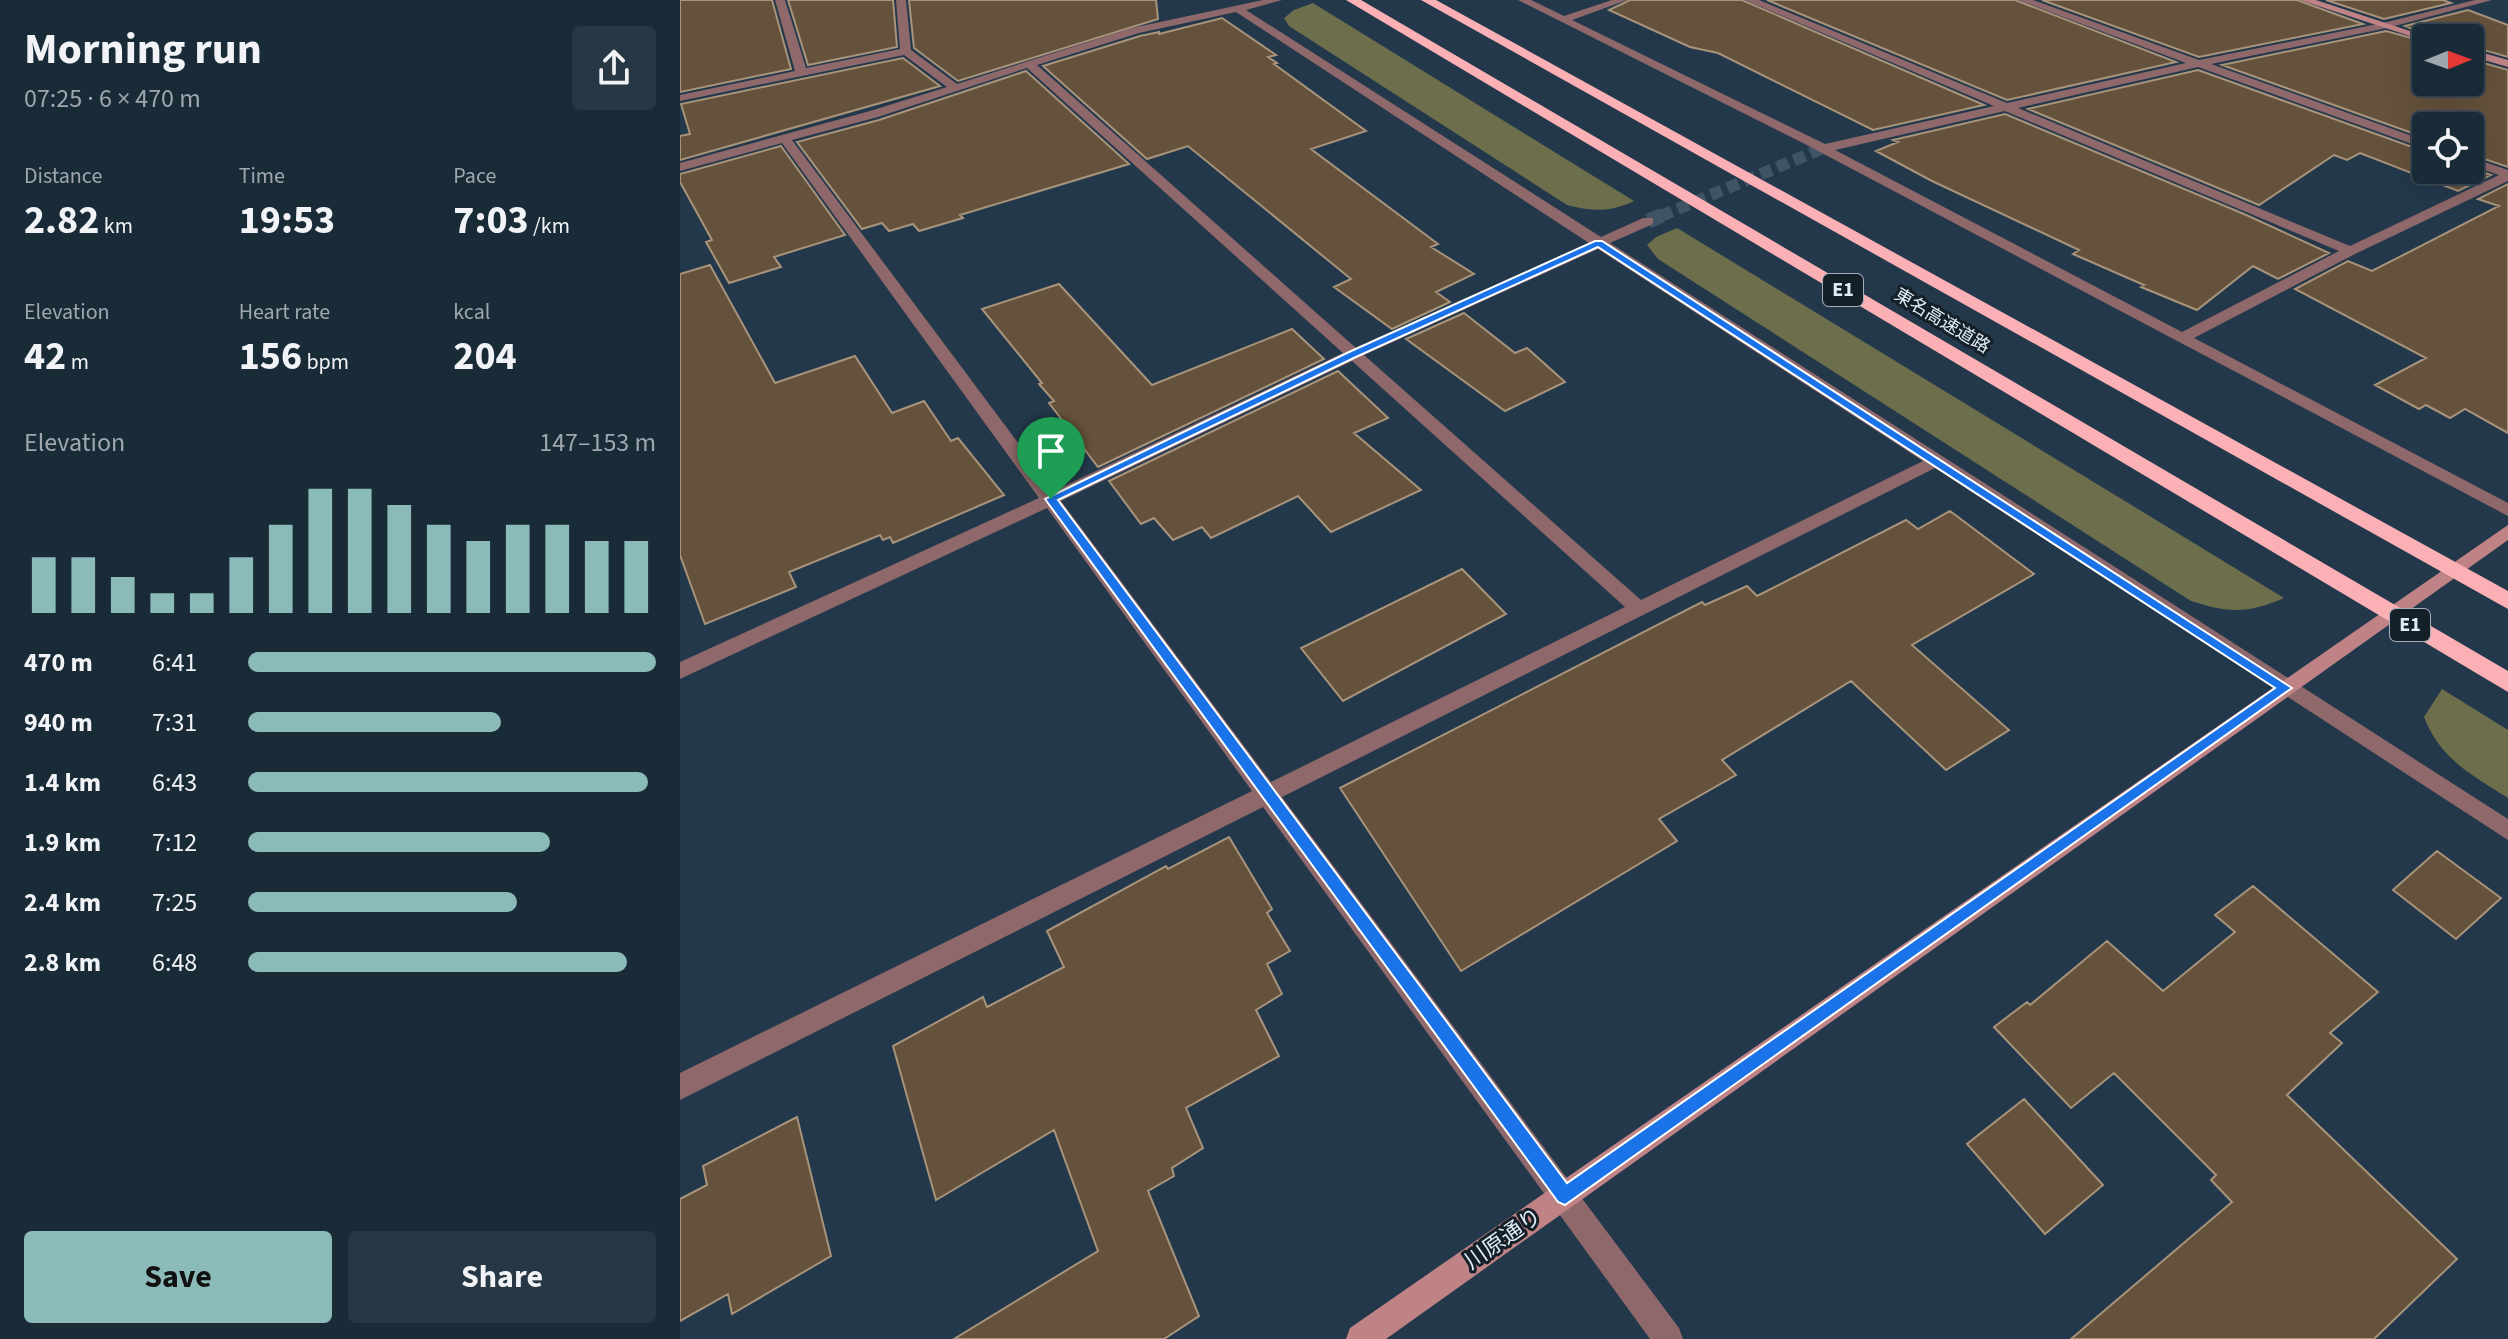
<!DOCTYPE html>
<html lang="en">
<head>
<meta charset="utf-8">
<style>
  :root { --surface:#1a2b38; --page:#273743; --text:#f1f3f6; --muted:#9fa7ae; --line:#384753; --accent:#8bbbb9 }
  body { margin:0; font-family:"Source Sans 3","Noto Sans JP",sans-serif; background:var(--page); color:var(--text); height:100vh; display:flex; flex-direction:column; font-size:30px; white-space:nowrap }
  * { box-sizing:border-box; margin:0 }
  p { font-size:26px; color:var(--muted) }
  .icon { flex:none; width:44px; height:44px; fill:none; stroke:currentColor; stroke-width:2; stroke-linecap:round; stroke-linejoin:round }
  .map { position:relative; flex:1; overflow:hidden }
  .drawer { display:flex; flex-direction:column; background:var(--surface); width:680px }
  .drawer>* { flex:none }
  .needle { width:52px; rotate:89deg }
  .tools { position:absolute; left:1732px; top:24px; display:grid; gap:16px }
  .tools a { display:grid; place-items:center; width:72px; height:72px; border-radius:8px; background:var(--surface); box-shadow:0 8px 32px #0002,0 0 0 2px var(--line); font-size:40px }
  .pin { position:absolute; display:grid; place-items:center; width:68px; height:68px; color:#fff; margin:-82px -34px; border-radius:50% 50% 50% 0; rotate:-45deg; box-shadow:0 0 8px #0007 }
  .pin .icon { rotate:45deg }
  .round { display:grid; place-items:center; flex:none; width:84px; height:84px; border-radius:8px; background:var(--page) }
  .head { display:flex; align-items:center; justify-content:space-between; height:136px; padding:0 24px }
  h1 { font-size:44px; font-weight:700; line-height:60px }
  .figures { display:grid; grid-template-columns:repeat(3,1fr); gap:12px; height:136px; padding:8px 24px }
  .figures div { display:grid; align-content:center }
  .figures b { font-size:40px; font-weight:700 }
  .figures small { font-size:22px; font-weight:400 }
  .figures p { font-size:22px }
  .chart { height:224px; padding:16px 24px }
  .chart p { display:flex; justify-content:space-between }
  .chart svg { width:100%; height:144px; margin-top:8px; stroke:var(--accent); stroke-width:6 }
  .cta { display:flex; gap:16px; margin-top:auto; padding:16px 24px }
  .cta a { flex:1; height:92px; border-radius:8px; background:var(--accent); color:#111; font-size:32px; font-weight:700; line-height:92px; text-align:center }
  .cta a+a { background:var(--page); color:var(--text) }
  ul { padding:0 24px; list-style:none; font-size:26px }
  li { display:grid; grid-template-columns:128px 96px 1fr; align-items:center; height:60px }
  li i { height:20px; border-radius:10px; background:var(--accent) }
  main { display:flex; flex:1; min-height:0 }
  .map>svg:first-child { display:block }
  .forest { fill:#6c6e4c }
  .building { fill:#65523c; stroke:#a8937b; stroke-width:2 }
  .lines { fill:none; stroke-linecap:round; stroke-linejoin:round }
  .street-tunnel-far1 { stroke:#3f5465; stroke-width:12; stroke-dasharray:12 6; stroke-linecap:butt }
  .street-tunnel { stroke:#3f5465; stroke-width:15; stroke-dasharray:15 8; stroke-linecap:butt }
  .street { fill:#8e686a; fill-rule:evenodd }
  .secondary { fill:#bf8386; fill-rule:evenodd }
  .highway { fill:#fbb0b5; fill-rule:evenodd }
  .route { fill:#1a73e8; stroke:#fff; stroke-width:2; fill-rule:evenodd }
  .labels { text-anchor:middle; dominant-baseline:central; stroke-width:6; stroke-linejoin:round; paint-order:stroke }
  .far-street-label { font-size:18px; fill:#deecf7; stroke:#151f27 }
  .shield { fill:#151f27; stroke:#a2aeb9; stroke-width:2 }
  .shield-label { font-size:20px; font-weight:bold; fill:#deecf7 }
  .street-label { font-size:22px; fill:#deecf7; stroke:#151f27 }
</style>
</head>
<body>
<main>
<section class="drawer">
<div class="head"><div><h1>Morning run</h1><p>07:25 · 6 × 470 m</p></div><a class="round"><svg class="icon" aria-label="share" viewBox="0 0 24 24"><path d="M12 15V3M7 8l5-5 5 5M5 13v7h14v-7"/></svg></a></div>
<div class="figures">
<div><p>Distance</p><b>2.82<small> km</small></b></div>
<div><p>Time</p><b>19:53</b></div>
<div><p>Pace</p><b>7:03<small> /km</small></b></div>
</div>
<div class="figures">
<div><p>Elevation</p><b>42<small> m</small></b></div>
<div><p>Heart rate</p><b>156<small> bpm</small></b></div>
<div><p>kcal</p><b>204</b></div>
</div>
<div class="chart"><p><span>Elevation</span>147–153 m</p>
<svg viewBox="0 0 160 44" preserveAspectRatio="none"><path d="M5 44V27M15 44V27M25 44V33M35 44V38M45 44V38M55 44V27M65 44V17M75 44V6M85 44V6M95 44V11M105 44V17M115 44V22M125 44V17M135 44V17M145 44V22M155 44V22"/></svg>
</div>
<ul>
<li><b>470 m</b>6:41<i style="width:100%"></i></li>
<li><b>940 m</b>7:31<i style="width:62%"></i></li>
<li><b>1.4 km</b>6:43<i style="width:98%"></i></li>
<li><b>1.9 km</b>7:12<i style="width:74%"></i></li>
<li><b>2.4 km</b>7:25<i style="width:66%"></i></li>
<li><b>2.8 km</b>6:48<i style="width:93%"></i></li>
</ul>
<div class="cta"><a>Save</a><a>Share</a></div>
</section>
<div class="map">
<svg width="1828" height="1339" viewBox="0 0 1828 1339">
  <rect width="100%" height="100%" fill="#23394b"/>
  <!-- forest -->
  <path class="forest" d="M633 3 954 201C930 212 913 212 887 205L609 26 604 18 614 10Z
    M997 228 1604 598C1567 614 1549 613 1511 601L978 259 967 245 976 237Z
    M1762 689 1828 730V798C1792 775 1760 759 1744 717Z"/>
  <!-- building -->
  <path class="building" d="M0 0H92L111 69 0 92Z
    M108 0H213L217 47 128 65Z
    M229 0H476L478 19 278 81 234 48Z
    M950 0H1062L1304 105 1193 130 1038 53 1010 47 929 10Z
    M1087 0H1335L1496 62 1327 100Z
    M1362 0H1617L1683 24 1519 57Z
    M1646 0H1763L1771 3 1704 19Z
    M1788 10 1828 25V57L1790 46V38H1754L1725 26Z
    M542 18 596 55 588 57 597 63 594 64 686 131 631 149 758 244 751 247 794 274 756 292 770 302 712 329 654 287 671 279 508 146 467 159 363 66 460 36 479 32V34Z
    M1706 31 1746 42V82H1790V59L1828 70V167L1790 154V126H1746V138L1542 65Z
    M223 58 260 86 0 160V136L10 134 1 104Z
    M1518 70 1746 152V170L1790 168 1811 175 1778 191 1680 153 1667 160 1654 155 1579 205 1348 109Z
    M346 71 449 164 280 215 283 218 239 231 233 224 209 231 202 223 182 229 117 142 199 120Z
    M1325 114 1564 214 1649 253 1598 279 1573 266 1517 310 1461 287 1464 285 1393 254 1399 250 1252 181 1196 151 1218 142 1213 140Z
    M101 146 165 235 94 257 101 267 49 283 26 242 32 240 0 182V174Z
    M1828 184V433L1785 409 1770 418 1746 405 1739 409 1695 385 1746 358 1615 289 1668 261 1692 271 1819 206 1798 199Z
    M30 265 95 383 175 356 212 413 244 401 271 441 278 438 324 495 213 543 210 537 203 540 200 535 109 572 116 587 25 624 0 555V274Z
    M379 284 472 385 612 329 644 359 418 467 369 403 374 401 359 384 362 383 302 309Z
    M784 313 835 353 847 348 885 382 825 411 726 339Z
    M658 371 708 418 674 433 741 490 651 532 618 496 531 538 522 527 493 540 474 518 461 524 429 481Z
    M1270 511 1354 574 1232 645 1329 730 1266 770 1171 681 1042 760 1056 775 979 819 997 841 781 971 660 788 1022 602 1025 605 1067 586 1077 596 1226 520 1238 529Z
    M782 569 826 614 663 701 621 648Z
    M549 837 592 909 587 913 610 951 587 964 602 994 576 1010 599 1056 506 1108 523 1148 492 1168 494 1176 468 1191 519 1316 484 1339H274L418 1251 374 1130 256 1200 213 1046 303 997 307 1007 384 967 367 931 486 866 488 869Z
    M1757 851 1821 898 1776 939 1713 890Z
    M1573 886 1698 992 1650 1033 1662 1043 1607 1095 1777 1259 1694 1339H1391L1552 1202 1531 1180 1536 1175 1434 1073 1391 1108 1314 1027 1347 1002 1350 1005 1427 941 1483 991 1555 932 1535 915Z
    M1344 1099 1423 1185 1365 1234 1287 1144Z
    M117 1117 151 1256 52 1314 48 1294 0 1321V1199L27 1185 23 1166Z"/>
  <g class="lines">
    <!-- street-tunnel-far1 -->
    <path class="street-tunnel-far1" d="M981 216 1141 149"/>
    <!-- street-tunnel -->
    <path class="street-tunnel" d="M968 221 986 214"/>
    <!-- street -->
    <path class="street" d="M95 0H105L126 68 220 49 216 0H226L231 50 277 84 452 28 583 0H602L566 10 921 237 963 218H973V224L930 243 1828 819V840L1255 468 602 797 999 1328 1003 1339H970L583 807 0 1100V1073L572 791 367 508 0 679V662L359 498 102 143 0 171V163L190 111 267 87 224 55 0 101V95L115 71ZM556 12 909 243 676 348 357 65 459 33ZM347 68 663 353 374 491 112 140 198 117ZM918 249 1243 461 961 600 684 355ZM672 361 945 607 591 782 381 501Z
      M838 0H851L884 16 932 0H947L892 20 1145 144 1314 106 1065 0H1079L1327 103 1506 63 1338 0H1353L1519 60 1707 22 1795 0H1812L1707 28 1531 64 1746 141V149L1518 67 1338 108 1670 246 1819 175 1790 165V157L1828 170V181L1675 254 1514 338 1828 503V516L1123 143ZM1325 111 1659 251 1502 332 1155 150Z"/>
    <!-- secondary -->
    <path class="secondary" d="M1620 0H1636L1751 38 1742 40Z
      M1790 49 1828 60V67L1790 56Z
      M1828 525V540L706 1339H666L670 1328Z"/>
    <!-- highway -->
    <path class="highway" d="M666 0H681L1828 671V692Z
      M741 0H756L1828 591V609Z"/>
  </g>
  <!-- route -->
  <path class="route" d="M915 241H922L1612 688 885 1205 878 1202 365 499 669 352ZM918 247 1595 688 887 1183 378 500 676 357Z"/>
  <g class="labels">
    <!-- far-street labels -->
    <g class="far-street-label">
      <text transform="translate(1262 321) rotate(31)">東名高速道路</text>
    </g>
    <!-- shield labels -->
    <g class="shield">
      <rect x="1143" y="274" width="40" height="32" rx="6"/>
      <rect x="1710" y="609" width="40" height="32" rx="6"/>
    </g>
    <g class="shield-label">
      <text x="1163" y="290">E1</text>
      <text x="1730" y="625">E1</text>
    </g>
    <!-- street labels -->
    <g class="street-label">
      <text transform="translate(823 1239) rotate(-35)">川原通り</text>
    </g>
  </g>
</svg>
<div class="tools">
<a><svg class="needle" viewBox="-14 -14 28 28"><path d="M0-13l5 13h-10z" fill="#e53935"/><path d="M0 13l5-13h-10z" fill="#9fa7ae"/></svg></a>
<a><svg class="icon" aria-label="locate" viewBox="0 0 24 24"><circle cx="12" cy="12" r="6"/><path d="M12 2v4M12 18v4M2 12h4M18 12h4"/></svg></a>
</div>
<div class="pin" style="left:371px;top:499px;background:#1e9e55"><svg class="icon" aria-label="arrive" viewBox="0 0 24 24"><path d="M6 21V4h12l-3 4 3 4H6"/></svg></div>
</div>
</main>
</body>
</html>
